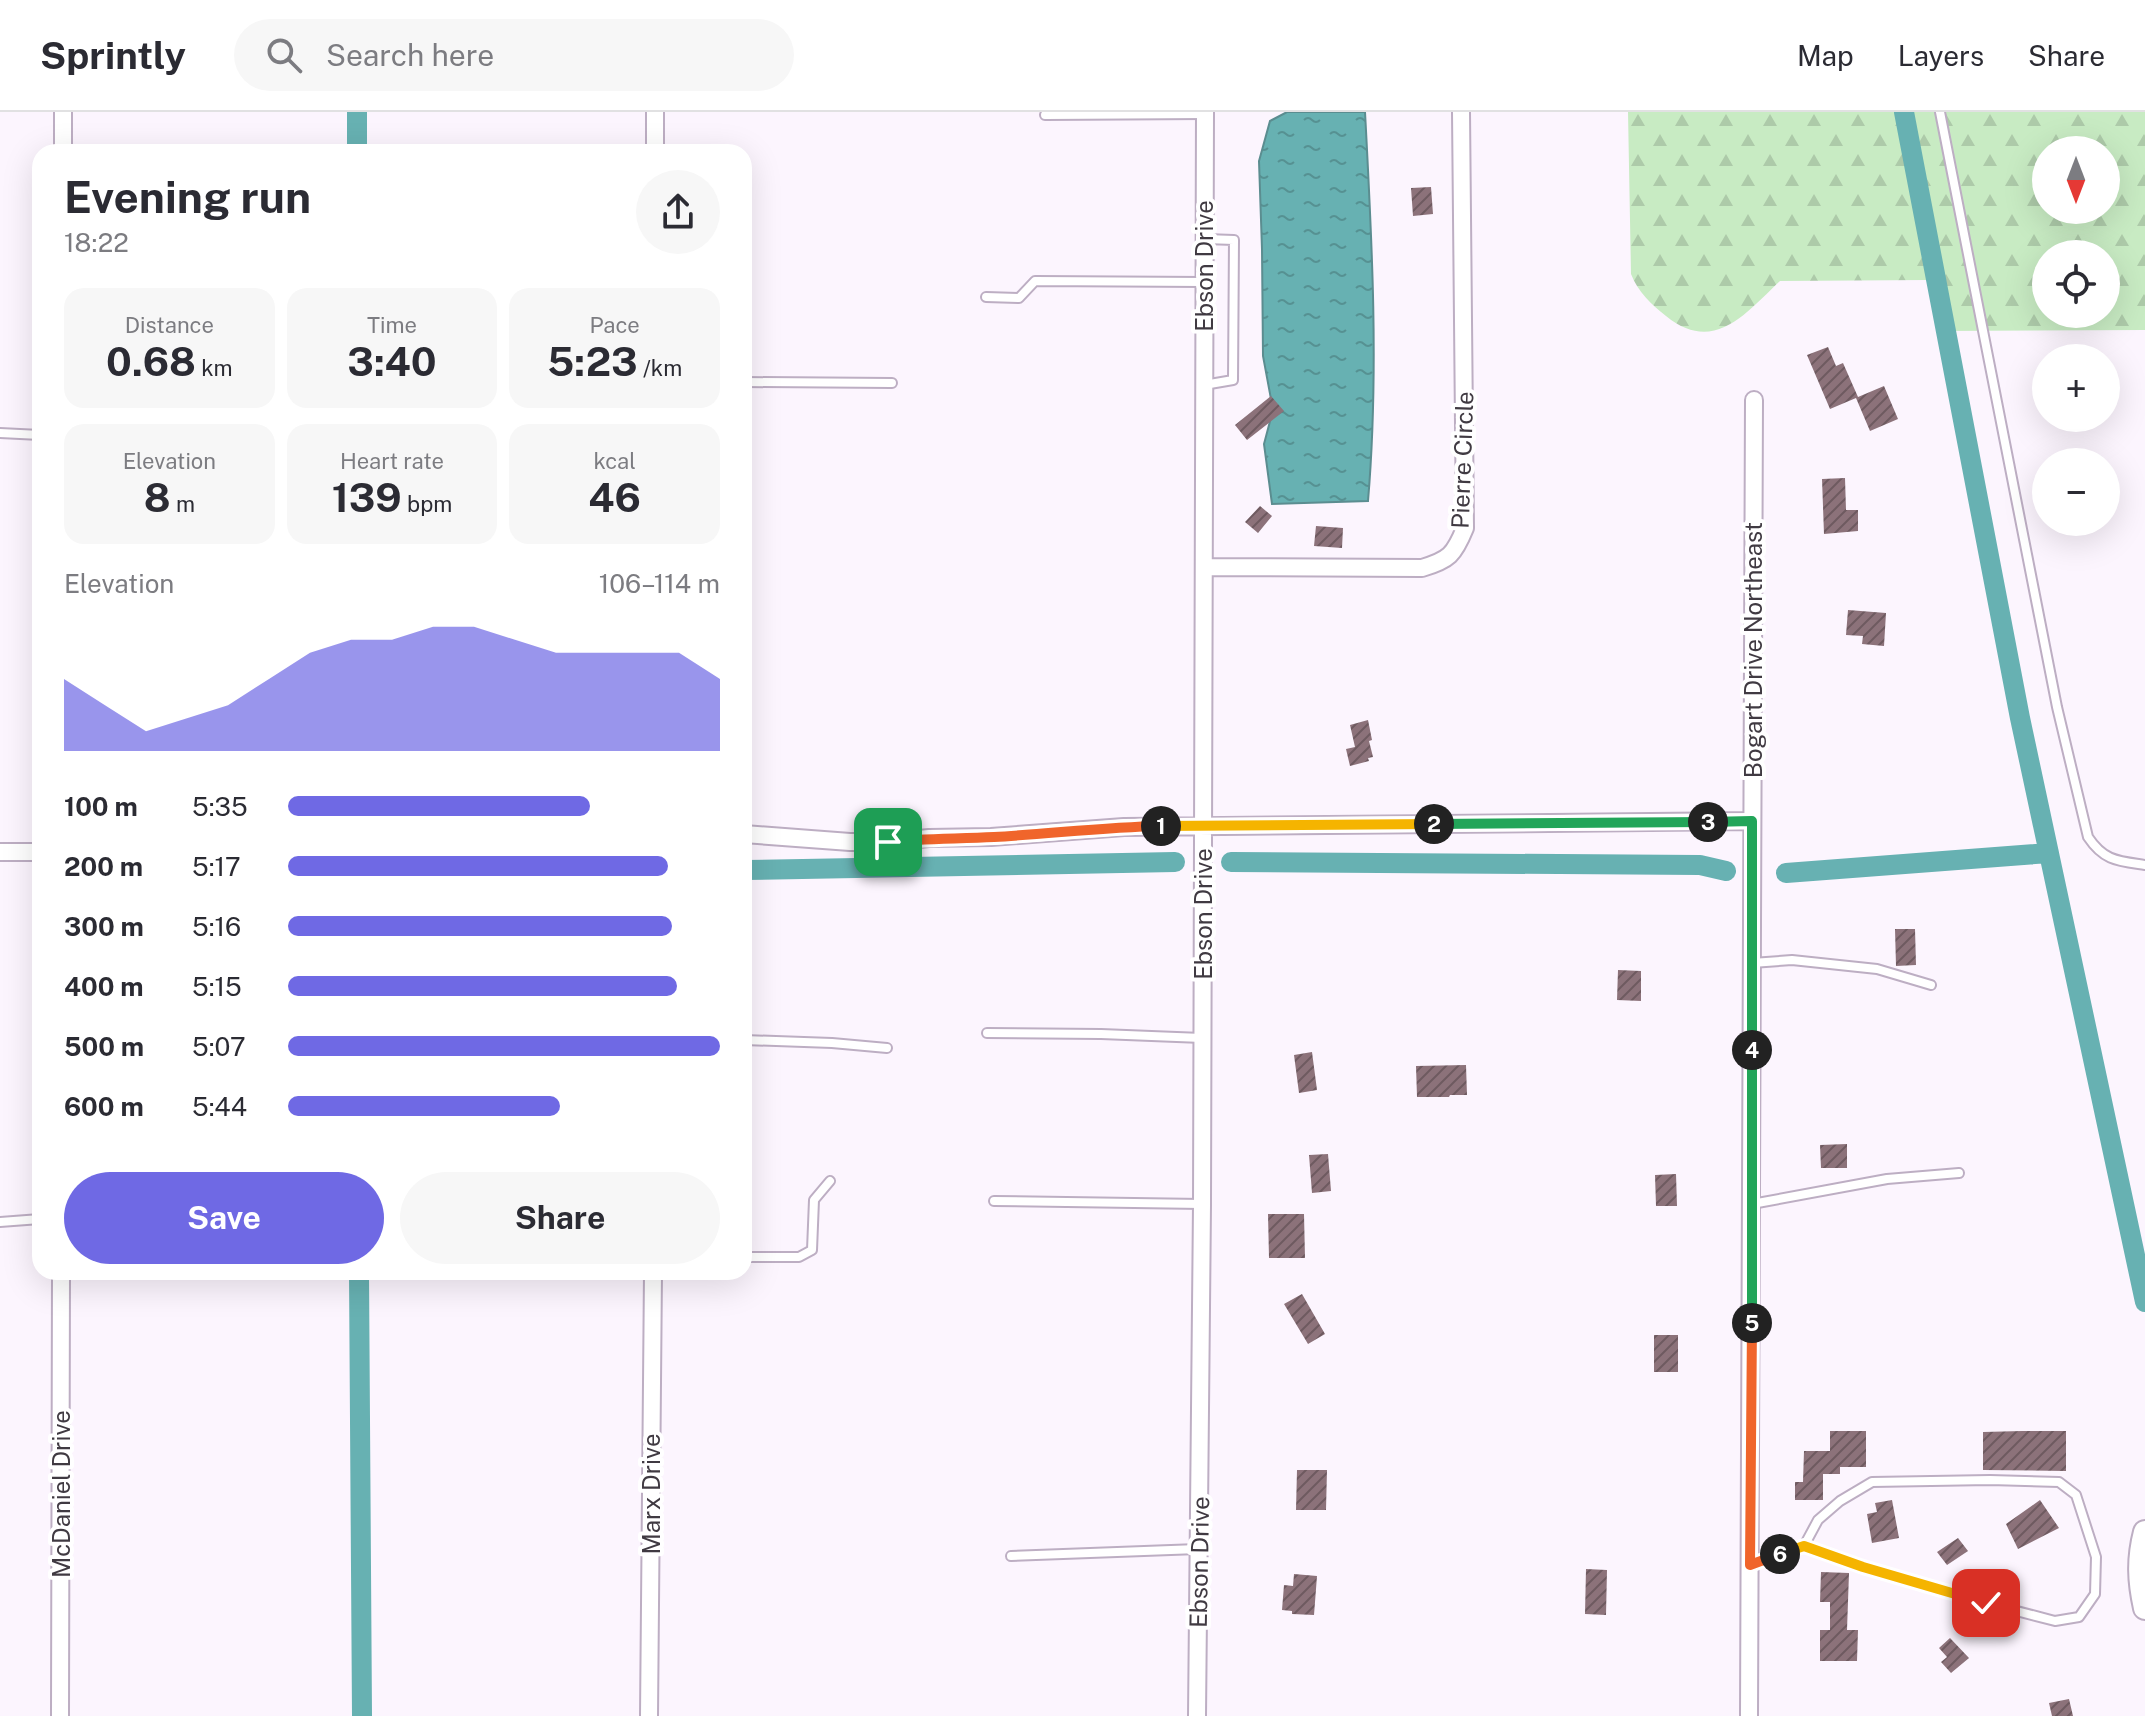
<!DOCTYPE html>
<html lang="en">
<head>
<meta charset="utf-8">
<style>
  :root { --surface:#fff; --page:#f7f7f7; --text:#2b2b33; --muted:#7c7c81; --line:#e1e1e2; --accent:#6f69e4 }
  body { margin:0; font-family:"Public Sans",sans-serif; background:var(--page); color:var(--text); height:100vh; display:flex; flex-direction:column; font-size:30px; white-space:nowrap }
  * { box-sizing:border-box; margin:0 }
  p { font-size:26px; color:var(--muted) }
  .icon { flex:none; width:44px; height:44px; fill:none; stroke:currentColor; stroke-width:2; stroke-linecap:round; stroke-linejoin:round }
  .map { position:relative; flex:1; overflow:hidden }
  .drawer { position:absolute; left:32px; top:32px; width:720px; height:1136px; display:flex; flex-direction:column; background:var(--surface); border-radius:24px; box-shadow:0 8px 32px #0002 }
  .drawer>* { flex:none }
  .needle { width:52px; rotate:180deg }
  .buttons { position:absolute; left:2032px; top:24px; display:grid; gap:16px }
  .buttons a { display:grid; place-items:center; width:88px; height:88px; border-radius:50%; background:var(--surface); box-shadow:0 8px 32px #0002; font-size:40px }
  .pin { position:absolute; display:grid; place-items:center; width:68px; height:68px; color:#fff; margin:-34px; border-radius:16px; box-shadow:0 4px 12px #0006 }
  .km { position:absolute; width:40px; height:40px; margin:-20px; border-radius:50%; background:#222; color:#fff; font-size:22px; line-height:40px; text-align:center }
  .round { display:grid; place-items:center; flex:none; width:84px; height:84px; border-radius:42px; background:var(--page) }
  .summary { display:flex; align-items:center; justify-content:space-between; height:136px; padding:0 32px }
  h1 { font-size:44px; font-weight:700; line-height:60px }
  .stats { display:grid; grid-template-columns:repeat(3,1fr); gap:12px; height:136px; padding:8px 32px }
  .stats div { display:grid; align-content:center; border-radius:20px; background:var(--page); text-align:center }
  .stats b { font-size:40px; font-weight:700 }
  .stats small { font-size:22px; font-weight:400 }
  .stats p { font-size:22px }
  .chart { height:224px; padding:16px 32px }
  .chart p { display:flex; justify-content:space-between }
  .chart svg { width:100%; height:144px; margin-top:8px; fill:var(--accent); opacity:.7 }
  .button { display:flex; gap:16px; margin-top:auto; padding:16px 32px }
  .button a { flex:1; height:92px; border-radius:48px; background:var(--accent); color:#fff; font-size:32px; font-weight:700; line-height:92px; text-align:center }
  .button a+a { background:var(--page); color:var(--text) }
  ul { padding:0 32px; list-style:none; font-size:26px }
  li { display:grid; grid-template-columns:128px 96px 1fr; align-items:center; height:60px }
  li i { height:20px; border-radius:10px; background:var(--accent) }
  header { display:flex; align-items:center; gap:48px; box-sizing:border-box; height:112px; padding:0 40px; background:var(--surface); border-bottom:2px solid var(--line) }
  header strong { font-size:38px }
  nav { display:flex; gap:44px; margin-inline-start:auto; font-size:28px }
  .search { width:560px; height:72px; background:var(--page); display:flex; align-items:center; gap:20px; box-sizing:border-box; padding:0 28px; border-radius:44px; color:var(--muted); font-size:30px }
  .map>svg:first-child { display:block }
  .forest { fill:url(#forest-firs); fill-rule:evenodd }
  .water { fill:url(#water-ripples); stroke:#5b8d90; stroke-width:2 }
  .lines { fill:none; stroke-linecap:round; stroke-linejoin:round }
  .canal { stroke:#67b1b2; stroke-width:20 }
  .building { fill:url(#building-hatch) }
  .lane-casing { stroke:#bdaec3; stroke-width:12 }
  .street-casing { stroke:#bdaec3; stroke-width:20 }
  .secondary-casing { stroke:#bdaec3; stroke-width:26 }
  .lane { stroke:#fff; stroke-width:8 }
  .street { stroke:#fff; stroke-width:16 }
  .secondary { stroke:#fff; stroke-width:22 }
  .split-1-casing { stroke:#fff; stroke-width:16 }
  .split-2-casing { stroke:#fff; stroke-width:16 }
  .split-3-casing { stroke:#fff; stroke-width:16 }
  .split-4-casing { stroke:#fff; stroke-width:16 }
  .split-5-casing { stroke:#fff; stroke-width:16 }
  .split-6-casing { stroke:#fff; stroke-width:16 }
  .split-7-casing { stroke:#fff; stroke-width:16 }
  .split-1 { stroke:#f0652b; stroke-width:10 }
  .split-2 { stroke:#f5b400; stroke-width:10 }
  .split-3 { stroke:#22a559; stroke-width:10 }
  .split-4 { stroke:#22a559; stroke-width:10 }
  .split-5 { stroke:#22a559; stroke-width:10 }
  .split-6 { stroke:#f0652b; stroke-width:10 }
  .split-7 { stroke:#f5b400; stroke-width:10 }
  .labels { text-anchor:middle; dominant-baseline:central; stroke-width:8; stroke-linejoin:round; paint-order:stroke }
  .street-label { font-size:24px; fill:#403a42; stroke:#fff }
</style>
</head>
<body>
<header>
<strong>Sprintly</strong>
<div class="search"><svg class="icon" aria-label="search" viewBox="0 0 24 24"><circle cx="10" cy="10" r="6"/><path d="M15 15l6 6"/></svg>Search here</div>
<nav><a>Map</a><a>Layers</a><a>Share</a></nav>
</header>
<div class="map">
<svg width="2145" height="1604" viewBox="0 0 2145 1604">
  <defs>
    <pattern id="forest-firs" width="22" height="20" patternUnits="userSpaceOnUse" patternTransform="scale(2)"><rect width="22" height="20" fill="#c8ebc3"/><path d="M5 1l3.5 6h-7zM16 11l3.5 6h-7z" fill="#adcaa9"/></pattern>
    <pattern id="water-ripples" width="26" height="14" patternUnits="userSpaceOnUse" patternTransform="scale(2)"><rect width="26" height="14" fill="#67b1b2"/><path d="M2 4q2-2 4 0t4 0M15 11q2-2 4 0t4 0" fill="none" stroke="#569192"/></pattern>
    <pattern id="building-hatch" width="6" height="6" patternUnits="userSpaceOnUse" patternTransform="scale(2)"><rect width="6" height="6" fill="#8c727a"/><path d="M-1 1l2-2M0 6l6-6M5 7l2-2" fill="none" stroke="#6e5a60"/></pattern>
  </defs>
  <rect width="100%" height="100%" fill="#fcf5fe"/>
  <!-- forest -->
  <path class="forest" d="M1628 0H2145V218L1941 219 1928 168 1780 169C1746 201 1714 243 1666 204 1651 192 1638 180 1631 162ZM2046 38H2106V98H2046ZM2046 142H2106V202H2046Z"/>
  <!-- water -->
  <path class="water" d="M1287 0H1365C1372 129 1379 260 1368 389L1272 392 1264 332 1273 298 1263 244 1262 137 1259 49 1270 9Z"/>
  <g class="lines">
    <!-- canal -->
    <path class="canal" d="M357 0V40
      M1904 0 2020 606 2145 1190
      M1231 750 1700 753 1726 759
      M744 758 1175 750
      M1786 761 2049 741
      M359 1160 362 1604"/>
  </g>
  <!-- building -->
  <path class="building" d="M1431 75 1433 102 1413 104 1411 76Z
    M1828 235 1836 254 1843 251 1858 285 1884 274 1898 307 1870 319 1856 286 1830 297 1807 243Z
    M1271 284 1284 299 1247 328 1235 313Z
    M1845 366 1846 398H1858V419L1824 422 1822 367Z
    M1260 394 1272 404 1258 421 1245 410Z
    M1316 414 1343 416 1342 436 1314 434Z
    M1848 498 1886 501 1884 534 1862 532 1863 524 1846 523Z
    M1368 608 1372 628 1369 629 1373 645 1368 646 1369 649 1350 654 1346 637 1355 635 1350 613Z
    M1895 817H1915L1916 853 1896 854Z
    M1618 858 1641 859V889L1617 888Z
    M1312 940 1317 978 1299 981 1294 943Z
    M1466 953 1467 983H1450L1449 985H1417L1416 954Z
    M1847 1032V1056H1821L1820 1033Z
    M1328 1042 1331 1079 1312 1081 1309 1043Z
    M1676 1062 1677 1094H1656L1655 1063Z
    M1268 1102H1304L1305 1146H1269Z
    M1302 1182 1325 1222 1308 1232 1284 1192Z
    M1654 1223H1678V1260H1654Z
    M1830 1319H1866V1355H1840V1362H1823V1388H1795V1370H1803L1804 1339H1830Z
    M2022 1319H2066V1359L1983 1358V1320Z
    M1297 1358H1327L1326 1398H1296Z
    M1892 1388 1899 1426 1872 1431 1867 1402 1877 1400 1875 1391Z
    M2040 1388 2059 1416 2018 1437 2006 1412Z
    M1958 1426 1968 1439 1947 1453 1937 1440Z
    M1586 1457 1607 1458 1606 1503 1585 1502Z
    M1821 1460 1849 1461 1847 1518H1858L1857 1549H1820V1518H1830V1490H1820Z
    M1294 1462 1317 1464 1314 1503 1292 1502V1499L1282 1498 1284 1473 1293 1474Z
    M1950 1526 1969 1546 1951 1561 1941 1550 1947 1545 1939 1536Z
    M2069 1587 2073 1604H2052L2049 1591Z"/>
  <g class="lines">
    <defs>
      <path id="lane" d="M1940 0 2057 595 2088 725C2104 749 2118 749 2145 753
        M1045 3 1205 2
        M986 185 1019 186 1035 169 1204 170
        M744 270 892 271
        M1204 273 1233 268 1234 128 1205 127
        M0 321 40 323
        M1752 851 1792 848 1877 857 1931 873
        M987 921 1101 922 1202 926
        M744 928 832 931 887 936
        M994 1089 1202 1092
        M1752 1092 1887 1067 1959 1061
        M0 1110 40 1107
        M744 1145H799L812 1138 814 1088 830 1069
        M1011 1444 1198 1437
        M1750 1453 1804 1434 1863 1455 1986 1491 2055 1509 2079 1505 2095 1482 2096 1445 2076 1383 2059 1370 1990 1368 1872 1370 1840 1389 1818 1408 1804 1434"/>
      <path id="street" d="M63 40V0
        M655 40V0
        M1204 455 1422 456C1449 448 1454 443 1465 416L1461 0
        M744 722 850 730H888L929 726 991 725 1124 715 1752 709
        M0 740H40
        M60 1604 61 1160
        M649 1604 653 1160
        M1197 1604 1202 1093 1205 0
        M1749 1604 1754 288"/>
      <path id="secondary" d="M2145 1420C2138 1447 2139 1469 2145 1496"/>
    </defs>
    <!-- lane casing -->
    <use href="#lane" class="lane-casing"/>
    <!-- street casing -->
    <use href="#street" class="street-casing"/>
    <!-- secondary casing -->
    <use href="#secondary" class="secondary-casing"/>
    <!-- lane -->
    <use href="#lane" class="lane"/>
    <!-- street -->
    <use href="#street" class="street"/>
    <!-- secondary -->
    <use href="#secondary" class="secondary"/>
  </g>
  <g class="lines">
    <defs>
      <path id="split-1" d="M888 730C924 726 958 727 994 725 1050 722 1105 715 1161 714"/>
      <path id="split-2" d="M1161 714 1434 712"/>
      <path id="split-3" d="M1434 712 1708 710"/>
      <path id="split-4" d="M1708 710 1752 709V938"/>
      <path id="split-5" d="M1752 1211V938"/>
      <path id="split-6" d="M1752 1211 1750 1453 1780 1442"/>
      <path id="split-7" d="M1780 1442 1804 1434 1863 1455 1986 1491"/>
    </defs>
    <!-- split-1 casing -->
    <use href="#split-1" class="split-1-casing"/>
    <!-- split-2 casing -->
    <use href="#split-2" class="split-2-casing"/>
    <!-- split-3 casing -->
    <use href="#split-3" class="split-3-casing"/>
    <!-- split-4 casing -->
    <use href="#split-4" class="split-4-casing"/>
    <!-- split-5 casing -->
    <use href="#split-5" class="split-5-casing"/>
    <!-- split-6 casing -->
    <use href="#split-6" class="split-6-casing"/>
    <!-- split-7 casing -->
    <use href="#split-7" class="split-7-casing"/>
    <!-- split-1 -->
    <use href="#split-1" class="split-1"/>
    <!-- split-2 -->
    <use href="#split-2" class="split-2"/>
    <!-- split-3 -->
    <use href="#split-3" class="split-3"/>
    <!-- split-4 -->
    <use href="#split-4" class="split-4"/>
    <!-- split-5 -->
    <use href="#split-5" class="split-5"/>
    <!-- split-6 -->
    <use href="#split-6" class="split-6"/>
    <!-- split-7 -->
    <use href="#split-7" class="split-7"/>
  </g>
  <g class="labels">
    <!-- street labels -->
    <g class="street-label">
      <text transform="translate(1204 154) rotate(-90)">Ebson Drive</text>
      <text transform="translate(1462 348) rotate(-88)">Pierre Circle</text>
      <text transform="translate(1753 538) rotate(-90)">Bogart Drive Northeast</text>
      <text transform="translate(1203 802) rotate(-90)">Ebson Drive</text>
      <text transform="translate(61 1382) rotate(-90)">McDaniel Drive</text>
      <text transform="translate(651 1382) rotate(-90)">Marx Drive</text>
      <text transform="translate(1199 1450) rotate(-89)">Ebson Drive</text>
    </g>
  </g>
</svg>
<div class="buttons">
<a><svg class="needle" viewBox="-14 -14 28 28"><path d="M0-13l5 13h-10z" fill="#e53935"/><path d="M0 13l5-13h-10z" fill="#7c7c81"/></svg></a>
<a><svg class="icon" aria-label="locate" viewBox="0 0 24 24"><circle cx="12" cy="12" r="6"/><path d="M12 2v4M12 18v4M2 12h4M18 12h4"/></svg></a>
<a>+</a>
<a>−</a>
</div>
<div class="pin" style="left:888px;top:730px;background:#1e9e55"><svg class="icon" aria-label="arrive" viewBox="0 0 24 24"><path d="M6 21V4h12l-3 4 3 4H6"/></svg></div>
<div class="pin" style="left:1986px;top:1491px;background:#d93025"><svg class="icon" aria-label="check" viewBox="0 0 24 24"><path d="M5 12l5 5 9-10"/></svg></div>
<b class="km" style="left:1161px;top:714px">1</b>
<b class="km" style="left:1434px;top:712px">2</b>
<b class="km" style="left:1708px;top:710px">3</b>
<b class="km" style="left:1752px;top:938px">4</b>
<b class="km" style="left:1752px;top:1211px">5</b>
<b class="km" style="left:1780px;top:1442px">6</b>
<section class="drawer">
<div class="summary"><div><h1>Evening run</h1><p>18:22</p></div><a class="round"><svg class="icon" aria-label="share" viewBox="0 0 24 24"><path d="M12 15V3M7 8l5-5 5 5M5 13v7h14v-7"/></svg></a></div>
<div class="stats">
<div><p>Distance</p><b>0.68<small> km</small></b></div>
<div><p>Time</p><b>3:40</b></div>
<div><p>Pace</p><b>5:23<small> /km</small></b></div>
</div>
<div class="stats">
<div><p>Elevation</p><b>8<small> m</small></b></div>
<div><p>Heart rate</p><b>139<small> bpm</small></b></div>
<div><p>kcal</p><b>46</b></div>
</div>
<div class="chart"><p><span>Elevation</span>106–114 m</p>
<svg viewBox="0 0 160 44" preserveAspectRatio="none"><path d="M0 44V22L10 30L20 38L30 34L40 30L50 22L60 14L70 10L80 10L90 6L100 6L110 10L120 14L130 14L140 14L150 14L160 22V44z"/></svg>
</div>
<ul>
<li><b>100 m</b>5:35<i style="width:70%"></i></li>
<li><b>200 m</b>5:17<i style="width:88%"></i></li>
<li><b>300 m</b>5:16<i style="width:89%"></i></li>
<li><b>400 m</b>5:15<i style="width:90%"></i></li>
<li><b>500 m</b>5:07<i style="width:100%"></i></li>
<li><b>600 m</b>5:44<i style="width:63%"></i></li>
</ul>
<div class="button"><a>Save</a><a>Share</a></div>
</section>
</div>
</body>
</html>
